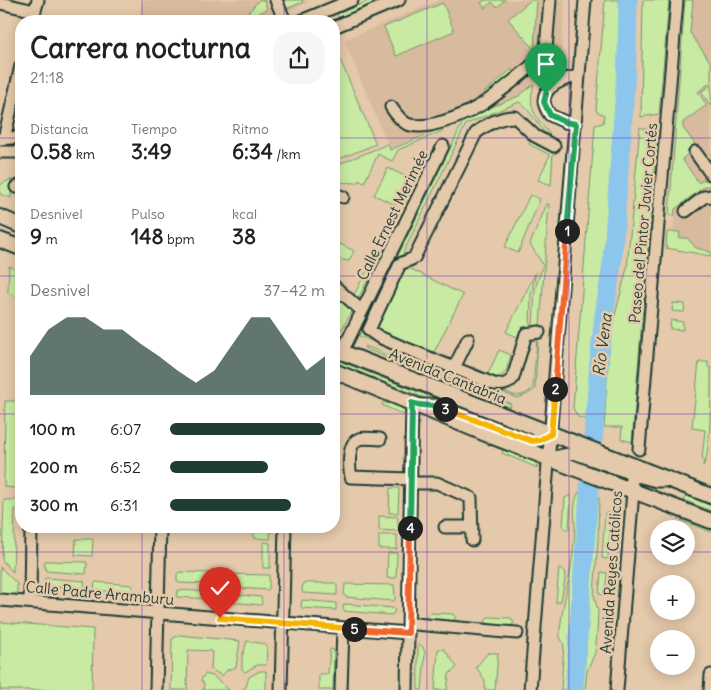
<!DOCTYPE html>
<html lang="es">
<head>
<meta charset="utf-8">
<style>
  :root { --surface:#fff; --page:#f6f6f6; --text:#222; --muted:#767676; --accent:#1f3d34 }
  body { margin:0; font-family:Delius,sans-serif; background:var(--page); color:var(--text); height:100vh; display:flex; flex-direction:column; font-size:19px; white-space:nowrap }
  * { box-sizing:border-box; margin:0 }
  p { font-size:16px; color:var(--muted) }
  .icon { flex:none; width:28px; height:28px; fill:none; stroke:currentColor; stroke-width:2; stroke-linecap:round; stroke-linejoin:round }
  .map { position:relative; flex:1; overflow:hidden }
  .panel { position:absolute; left:15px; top:15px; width:325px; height:518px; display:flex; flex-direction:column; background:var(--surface); border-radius:20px; box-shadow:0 2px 12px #0003 }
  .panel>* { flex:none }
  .controls { position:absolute; left:650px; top:520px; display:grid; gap:10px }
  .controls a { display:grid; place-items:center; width:45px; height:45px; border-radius:50%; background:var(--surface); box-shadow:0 2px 12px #0003; font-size:25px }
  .pin { position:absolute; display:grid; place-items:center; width:42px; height:42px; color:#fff; margin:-51px -21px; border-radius:50% 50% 50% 0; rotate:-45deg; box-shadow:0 0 5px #0007 }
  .pin .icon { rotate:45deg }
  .km { position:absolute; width:25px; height:25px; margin:-12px; border-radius:50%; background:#222; color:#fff; font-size:14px; line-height:25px; text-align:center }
  .round { display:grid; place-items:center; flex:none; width:52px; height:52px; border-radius:20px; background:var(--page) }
  .headline { display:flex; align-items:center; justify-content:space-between; height:85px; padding:0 15px }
  h1 { font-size:28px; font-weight:700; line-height:38px }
  .figures { display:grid; grid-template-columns:repeat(3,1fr); gap:8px; height:85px; padding:5px 15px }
  .figures div { display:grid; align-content:center }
  .figures b { font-size:21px; font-weight:700 }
  .figures small { font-size:14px; font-weight:400 }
  .figures p { font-size:14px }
  .chart { height:140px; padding:10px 15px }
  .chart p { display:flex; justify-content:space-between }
  .chart svg { width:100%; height:90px; margin-top:5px; fill:var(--accent); opacity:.7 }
  ul { padding:0 15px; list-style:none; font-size:16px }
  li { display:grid; grid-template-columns:80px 60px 1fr; align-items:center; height:38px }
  li i { height:12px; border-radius:6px; background:var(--accent) }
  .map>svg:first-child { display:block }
  .built { fill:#d8ba9e }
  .green { fill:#c8eaa2; stroke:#74946b }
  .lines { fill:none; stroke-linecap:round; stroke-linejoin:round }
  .river { stroke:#8dc6ec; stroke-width:19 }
  .minor-casing { stroke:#1f3d34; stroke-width:15 }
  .major-casing { stroke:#1f3d34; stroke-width:18 }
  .minor { stroke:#e4c9ab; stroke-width:11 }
  .major { stroke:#e4c9ab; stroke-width:14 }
  .split-1-casing { stroke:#fff; stroke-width:10 }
  .split-2-casing { stroke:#fff; stroke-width:10 }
  .split-3-casing { stroke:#fff; stroke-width:10 }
  .split-4-casing { stroke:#fff; stroke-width:10 }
  .split-5-casing { stroke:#fff; stroke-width:10 }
  .split-6-casing { stroke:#fff; stroke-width:10 }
  .split-1 { stroke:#22a559; stroke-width:6 }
  .split-2 { stroke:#f0652b; stroke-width:6 }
  .split-3 { stroke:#f5b400; stroke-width:6 }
  .split-4 { stroke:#22a559; stroke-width:6 }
  .split-5 { stroke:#f0652b; stroke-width:6 }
  .split-6 { stroke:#f5b400; stroke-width:6 }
  .grid { fill:none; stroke:#7b2cbf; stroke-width:1; stroke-opacity:0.55 }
  .labels { text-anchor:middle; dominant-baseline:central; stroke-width:5; stroke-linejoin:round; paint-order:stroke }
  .street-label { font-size:15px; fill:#1f3d34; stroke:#e4c9ab }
  .water-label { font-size:16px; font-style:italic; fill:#24443d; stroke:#e4c9ab }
</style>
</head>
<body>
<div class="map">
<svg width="711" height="690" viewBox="0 0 711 690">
  <rect width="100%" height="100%" fill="#e4c9ab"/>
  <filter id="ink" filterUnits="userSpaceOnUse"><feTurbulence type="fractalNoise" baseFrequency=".02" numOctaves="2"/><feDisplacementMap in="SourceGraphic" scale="10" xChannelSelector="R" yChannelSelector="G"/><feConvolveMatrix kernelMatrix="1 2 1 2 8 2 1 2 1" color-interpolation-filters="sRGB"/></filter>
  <g filter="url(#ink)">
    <!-- built -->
    <path class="built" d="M143 0H306L307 3 263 21H138Z
      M440 0H565L560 63 519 96 390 149 344 40Z
      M693 0H711V256L672 249Z"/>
    <!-- green -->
    <path class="green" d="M259 0H264L267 9 252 17 248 13Z
      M283 0H302L303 2 286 9Z
      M371 0H383L339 18 337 14Z
      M485 0H505L497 7 492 2 485 8 481 3Z
      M531 0H537L534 49 508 19Z
      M605 0H625L590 427 585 425 586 419 578 417 573 408 595 125 603 123 604 115 596 111Z
      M643 0H669L659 114 641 117Z
      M685 0H693L690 33 711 63V82L698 92 707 105 683 122V128L695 144 688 149 687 155 682 159 699 183 703 180 711 181V186H705L675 209 674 216 669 215Z
      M443 3 454 31 396 56 384 27Z
      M336 50 376 144 334 161V51Z
      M512 69 513 73 480 102H473Z
      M534 84C527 109 535 115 550 135L548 136C538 126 531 110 519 102L466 124 363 335 427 360 426 362 359 336 465 118 519 96Z
      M711 85V106L701 92Z
      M445 127 442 131 398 150 392 161 378 154 364 183 359 180 357 183 334 182V166L388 144 390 150Z
      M640 127 657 134 632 442 621 439 622 427H604L609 348 612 327 627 268Z
      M531 140 553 151 551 185 538 180 550 155 529 144Z
      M388 168 409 178 396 205 374 195Z
      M11 179V198L0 194V185Z
      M530 195 540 199 518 253 505 247Z
      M547 204H549L540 325 533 327 535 289 543 265 530 244Z
      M667 232H680L679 238H687L696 248 711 252V256L666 248Z
      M334 241 354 251 349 261 334 258Z
      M375 255 378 259 357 301 353 297Z
      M403 265 463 295 432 356 373 327Z
      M9 266 21 272V298L8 293Z
      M536 272 531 294 530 327 521 329 517 337 506 332Z
      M334 292 353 308 342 329 334 326Z
      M673 303 685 304 684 312 672 311Z
      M671 320 683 322V330L670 329Z
      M537 338 538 339 535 389 526 395 517 398 428 363 429 361 516 396C523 395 528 393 533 388Z
      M365 346 422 368 421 371 364 348Z
      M499 350 511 355C509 360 508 366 506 371 498 384 482 373 473 369V367L488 374Z
      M334 359 500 424 498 427 334 362Z
      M699 362H708V367L711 368C711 386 711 456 703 466L704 460 702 459 705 430 692 428Z
      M427 370 511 404 510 407 426 373Z
      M5 401H18L17 488 4 487Z
      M383 402 388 404 391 402C398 405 404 407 406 416L382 405Z
      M504 448 534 460 538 468 502 453Z
      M390 488H399L398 513H389Z
      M580 491 599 498 598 539 594 595 598 612 597 633 595 653 587 670 585 690H561L564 645 560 637V629C564 596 574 563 575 529 575 517 572 501 580 491Z
      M571 495 569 530 563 527 565 498Z
      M686 495 711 506V511L684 500Z
      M4 500H21V509H15L13 572 2 560Z
      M605 513H611L608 559 602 558Z
      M379 516 398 517V531L379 530Z
      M680 516 711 528V532L678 519Z
      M254 526H271L270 539 254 538Z
      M379 535H397V549H379Z
      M76 539H93L92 556 75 555Z
      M263 542 270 543V568H263Z
      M388 553H397L396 578H387Z
      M46 561 86 562 87 563 86 574 46 571 44 562Z
      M0 567 17 584V592L14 596 0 595Z
      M559 568 564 571 565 579 561 601 556 603Z
      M179 572 211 573 212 584 179 583 177 581V574Z
      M601 572 607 573 605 595 599 594Z
      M221 574 269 575V589L268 590 221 587 219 585V575Z
      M46 578 84 581 85 588 46 586 44 579Z
      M96 582 132 585 133 587 131 593 95 590 94 584Z
      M303 583H335L337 585V595L303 593 302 592Z
      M345 584 394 585 395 599 394 601 346 597 344 595Z
      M178 590 211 592 212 599 178 597 176 596Z
      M220 593 261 597 262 603 261 605 220 601 219 595Z
      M302 600 336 603V610L302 608 301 606Z
      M346 604 392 608 395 610 392 615 344 611 343 605Z
      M430 613 453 614 456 618 452 621 431 620 427 617V615Z
      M488 617 511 618 514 623 510 626 489 624 485 622Z
      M0 622 93 629 92 690H0Z
      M179 635 240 641 236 667 227 670 222 676 211 669 212 651 188 650 187 690H171L172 639Z
      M247 641 265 644 267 646 266 665H257L245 672 242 669V657Z
      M418 644 423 647 425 653 422 690H418Z
      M330 649 334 650 333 690H319V674H328Z
      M438 649H444L457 667 449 674 447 690H435Z
      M488 653H498L495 690H485V680L476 667Z
      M260 671H266V690H242L246 687 249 677Z
      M205 674 213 676 229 690H203L204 684 201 680Z"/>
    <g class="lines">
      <!-- river -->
      <path class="river" d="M574 690 599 362 604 315 612 264 622 132 627 56 628 0"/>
      <defs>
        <path id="minor" d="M276 0 284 19
          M0 3 35 11
          M32 21 38 0
          M301 21 352 0
          M334 27 399 0
          M546 74 536 62 544 54 546 49 550 0
          M391 107C395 113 400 120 407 124 414 127 422 126 430 125 476 116 501 91 536 62
          M576 124 565 122 550 115C532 91 559 79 579 76
          M0 139 21 137
          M4 139 21 66
          M0 152H21
          M695 152 711 174
          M16 187 21 185
          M334 194 343 197
          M686 211 704 197 711 196
          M334 286 362 311
          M539 332 526 334 513 378C508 385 502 385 494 384L400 346 379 337 369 330 400 264 414 258 476 133C485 125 502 116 515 117L535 136 554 146
          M342 352 443 146
          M454 368 468 339
          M419 405H436L532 441 540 440 551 433
          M380 439C374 439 364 437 359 439 347 443 349 468 351 477L411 479
          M639 449 677 0
          M549 458 574 453 641 477 656 481H664
          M411 483H437L471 498 472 540
          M445 527H472
          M0 600 408 633
          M30 602 31 526
          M415 624 517 633
          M156 690 160 526
          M281 690 285 526
          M341 690 343 628
          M407 690 412 403
          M530 690 585 0
          M617 690 633 491 630 473 621 461
          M710 690 711 675"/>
        <path id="major" d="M0 217 21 226
          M0 240 21 248
          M334 349 711 496
          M334 371 493 437 711 521"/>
      </defs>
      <!-- minor casing -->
      <use href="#minor" class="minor-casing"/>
      <!-- major casing -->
      <use href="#major" class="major-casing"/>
      <!-- minor -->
      <use href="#minor" class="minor"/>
      <!-- major -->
      <use href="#major" class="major"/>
    </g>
  </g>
  <g class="lines" filter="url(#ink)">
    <defs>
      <path id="split-1" d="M546 94 544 102 550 115 565 122 576 124 567 231"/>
      <path id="split-2" d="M555 389 567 231"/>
      <path id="split-3" d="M445 409 532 441 540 440 551 434 555 389"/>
      <path id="split-4" d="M410 528 412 403C423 407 434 404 445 409"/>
      <path id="split-5" d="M354 629 408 633 410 528"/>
      <path id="split-6" d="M220 618 354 629"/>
    </defs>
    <!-- split-1 casing -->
    <use href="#split-1" class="split-1-casing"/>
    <!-- split-2 casing -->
    <use href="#split-2" class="split-2-casing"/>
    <!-- split-3 casing -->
    <use href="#split-3" class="split-3-casing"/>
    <!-- split-4 casing -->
    <use href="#split-4" class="split-4-casing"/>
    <!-- split-5 casing -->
    <use href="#split-5" class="split-5-casing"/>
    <!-- split-6 casing -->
    <use href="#split-6" class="split-6-casing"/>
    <!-- split-1 -->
    <use href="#split-1" class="split-1"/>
    <!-- split-2 -->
    <use href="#split-2" class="split-2"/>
    <!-- split-3 -->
    <use href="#split-3" class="split-3"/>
    <!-- split-4 -->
    <use href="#split-4" class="split-4"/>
    <!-- split-5 -->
    <use href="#split-5" class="split-5"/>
    <!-- split-6 -->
    <use href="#split-6" class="split-6"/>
  </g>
  <!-- grid -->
  <path class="grid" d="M142 0V21M284 0V21M427 0V690M569 0V690M0 138H21M334 138H711M0 276H21M334 276H711M0 414H21M334 414H711M142 526V690M284 526V690M0 552H659M686 552H711"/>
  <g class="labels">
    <!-- street labels -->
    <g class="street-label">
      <text transform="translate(392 215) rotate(-64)">Calle Ernest Merimée</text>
      <text transform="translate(643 223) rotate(-85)">Paseo del Pintor Javier Cortés</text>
      <text transform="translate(448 376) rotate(22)">Avenida Cantabria</text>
      <text transform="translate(611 572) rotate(-86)">Avenida Reyes Católicos</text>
      <text transform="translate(100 593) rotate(5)">Calle Padre Aramburu</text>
    </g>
    <!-- water labels -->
    <g class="water-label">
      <text transform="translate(602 345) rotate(-83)">Río Vena</text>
    </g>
  </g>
</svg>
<div class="controls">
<a><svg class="icon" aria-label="layers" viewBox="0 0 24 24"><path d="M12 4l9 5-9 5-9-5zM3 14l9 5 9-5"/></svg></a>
<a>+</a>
<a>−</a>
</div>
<div class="pin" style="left:546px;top:94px;background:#1e9e55"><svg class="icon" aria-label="arrive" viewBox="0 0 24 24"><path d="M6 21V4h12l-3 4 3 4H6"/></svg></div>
<div class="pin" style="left:220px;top:618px;background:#d93025"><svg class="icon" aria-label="check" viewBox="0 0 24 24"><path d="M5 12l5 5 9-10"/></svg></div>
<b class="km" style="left:567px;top:231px">1</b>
<b class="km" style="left:555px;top:389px">2</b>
<b class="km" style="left:445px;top:409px">3</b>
<b class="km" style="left:410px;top:528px">4</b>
<b class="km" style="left:354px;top:629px">5</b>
<section class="panel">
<div class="headline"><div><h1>Carrera nocturna</h1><p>21:18</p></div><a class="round"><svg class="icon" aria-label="share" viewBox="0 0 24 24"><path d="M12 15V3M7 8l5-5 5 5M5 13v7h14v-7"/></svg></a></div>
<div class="figures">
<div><p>Distancia</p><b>0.58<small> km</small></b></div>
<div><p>Tiempo</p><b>3:49</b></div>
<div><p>Ritmo</p><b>6:34<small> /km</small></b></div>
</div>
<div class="figures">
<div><p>Desnivel</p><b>9<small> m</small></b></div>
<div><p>Pulso</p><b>148<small> bpm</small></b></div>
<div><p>kcal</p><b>38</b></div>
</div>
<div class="chart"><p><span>Desnivel</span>37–42 m</p>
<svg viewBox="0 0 160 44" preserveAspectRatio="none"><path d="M0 44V25L10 12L20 6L30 6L40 12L50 12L60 19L70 25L80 32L90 38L100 32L110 19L120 6L130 6L140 19L150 32L160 25V44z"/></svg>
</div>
<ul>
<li><b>100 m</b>6:07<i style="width:100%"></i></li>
<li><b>200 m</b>6:52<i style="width:63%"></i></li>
<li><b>300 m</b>6:31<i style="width:78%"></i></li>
</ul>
</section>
</div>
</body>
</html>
